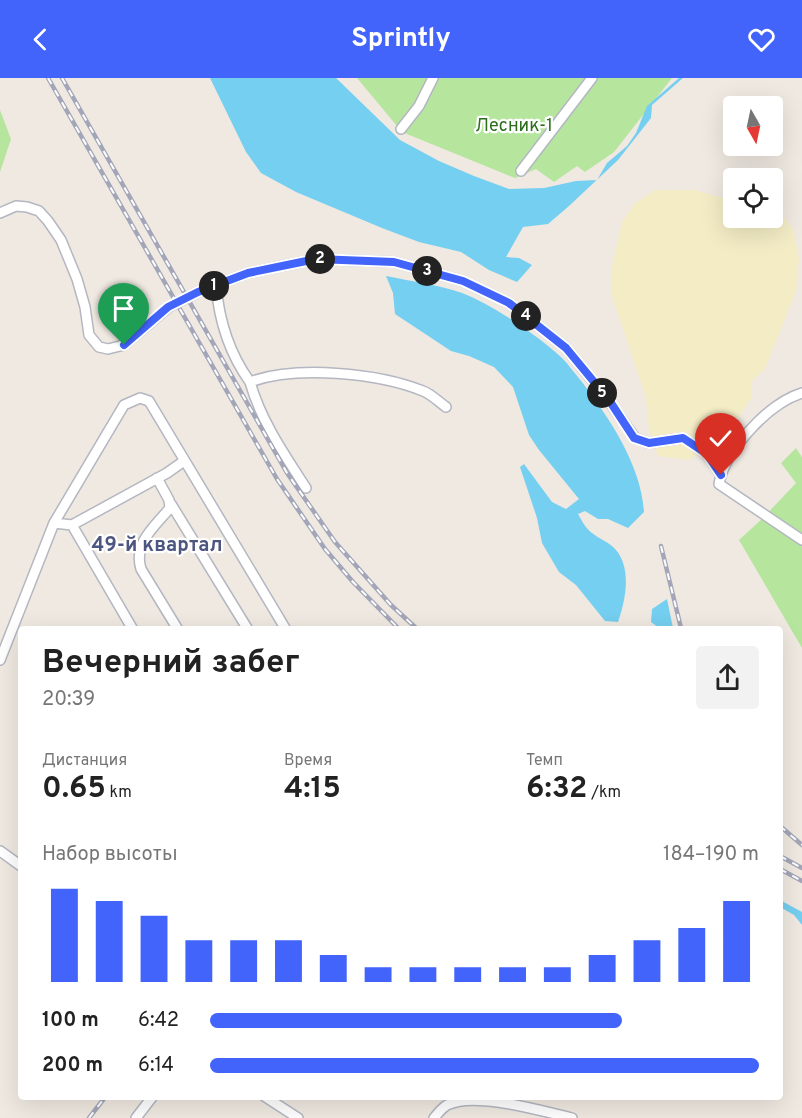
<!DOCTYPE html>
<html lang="ru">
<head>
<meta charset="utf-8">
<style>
  :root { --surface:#fff; --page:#f2f2f2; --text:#222; --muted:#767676; --accent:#4264fb }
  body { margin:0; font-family:Overpass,sans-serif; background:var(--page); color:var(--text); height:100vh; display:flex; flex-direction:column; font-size:22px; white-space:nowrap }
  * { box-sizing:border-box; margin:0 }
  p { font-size:20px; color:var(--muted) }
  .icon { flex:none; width:33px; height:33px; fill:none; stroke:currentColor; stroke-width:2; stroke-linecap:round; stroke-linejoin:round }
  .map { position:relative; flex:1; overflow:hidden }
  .side { position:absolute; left:18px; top:548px; width:765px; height:474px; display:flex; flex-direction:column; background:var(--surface); border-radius:6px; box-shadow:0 6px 24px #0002 }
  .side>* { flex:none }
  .needle { width:39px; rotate:171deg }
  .fabs { position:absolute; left:723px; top:18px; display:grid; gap:12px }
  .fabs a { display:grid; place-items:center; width:60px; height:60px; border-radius:6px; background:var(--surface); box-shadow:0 6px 24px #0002; font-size:30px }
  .pin { position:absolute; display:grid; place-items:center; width:51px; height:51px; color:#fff; margin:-62px -26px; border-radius:50% 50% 50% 0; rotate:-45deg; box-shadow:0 0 6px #0007 }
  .pin .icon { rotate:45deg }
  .km { position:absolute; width:30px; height:30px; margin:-15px; border-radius:50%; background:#222; color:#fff; font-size:16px; line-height:30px; text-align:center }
  .round { display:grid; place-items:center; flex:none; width:63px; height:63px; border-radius:6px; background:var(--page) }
  .head { display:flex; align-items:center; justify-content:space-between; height:102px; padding:0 24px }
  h1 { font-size:33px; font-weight:700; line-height:45px }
  .figures { display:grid; grid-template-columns:repeat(3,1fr); gap:9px; height:102px; padding:6px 24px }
  .figures div { display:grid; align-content:center }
  .figures b { font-size:30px; font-weight:700 }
  .figures small { font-size:16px; font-weight:400 }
  .figures p { font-size:16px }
  .chart { height:168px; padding:12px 24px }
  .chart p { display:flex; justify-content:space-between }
  .chart svg { width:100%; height:108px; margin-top:6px; stroke:var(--accent); stroke-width:6 }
  ul { padding:0 24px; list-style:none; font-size:20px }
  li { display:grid; grid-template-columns:96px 72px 1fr; align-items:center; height:45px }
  li i { height:15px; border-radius:8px; background:var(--accent) }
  header { display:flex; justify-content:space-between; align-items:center; height:78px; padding:0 24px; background:var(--accent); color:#fff; font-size:27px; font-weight:700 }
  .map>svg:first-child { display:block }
  .green { fill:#b6e59e }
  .sand { fill:#f3ecc5 }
  .water { fill:#75cff0 }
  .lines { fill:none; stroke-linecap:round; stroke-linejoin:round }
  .minor-casing { stroke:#b4b7c1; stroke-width:12 }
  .minor { stroke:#fff; stroke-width:9 }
  .rail-casing { stroke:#a3a6b8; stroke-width:4.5 }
  .rail { stroke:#fff; stroke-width:2; stroke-dasharray:7; stroke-linecap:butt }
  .route-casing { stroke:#fff; stroke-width:12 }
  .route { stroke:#4264fb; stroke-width:8 }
  .labels { text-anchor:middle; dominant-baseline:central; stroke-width:4.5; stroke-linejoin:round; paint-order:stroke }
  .park-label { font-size:18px; fill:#2c6e1b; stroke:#fff }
  .neighbourhood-label { font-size:20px; font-weight:bold; fill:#4d5680; stroke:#fff }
</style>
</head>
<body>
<header><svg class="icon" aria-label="back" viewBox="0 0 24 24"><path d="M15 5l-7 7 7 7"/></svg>Sprintly<svg class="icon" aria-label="heart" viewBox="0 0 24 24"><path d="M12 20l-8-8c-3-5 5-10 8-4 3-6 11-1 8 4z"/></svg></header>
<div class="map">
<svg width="802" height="1040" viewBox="0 0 802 1040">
  <rect width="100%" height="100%" fill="#efe9e1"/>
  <!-- green -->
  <path class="green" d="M357 0H672L614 74 585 94 577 88 554 104 536 91 515 100 402 54Z
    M0 32 11 61 0 94Z
    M796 370 802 379V570L739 462 763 440 796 405 781 385Z"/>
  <!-- sand -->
  <path class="sand" d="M655 112H695L733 123 734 140H772L773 133 781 135 793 151 799 180 796 213 765 291 751 304 752 319 737 342 715 367 688 382 658 378 649 352 646 320 612 218V189L622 144 634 126Z"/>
  <!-- water -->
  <path class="water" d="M210 0H336L400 62 439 83 474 98 509 111 544 110 576 103 597 102 607 85 627 68 636 55 647 28 679 0H683L652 27 651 40 618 82 569 128 548 146 523 149 506 179 519 180 532 187 517 204 489 192 461 174 419 164 382 150 296 114 261 95 246 74Z
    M386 198C410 203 440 207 462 215 493 227 537 257 562 280 569 287 575 296 582 304 610 341 641 387 644 434L628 450 608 441H598L585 433 578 436C582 443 586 451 592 455 598 460 606 463 612 468 633 486 626 521 618 544L605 543 576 507 559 494 542 465 537 440 520 389 524 386 552 424 566 431 579 421 539 372 529 357 513 309 494 289 469 278 451 273 395 236 393 215Z
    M667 521 673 550H659L651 544 652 531Z
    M780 822 802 834V847L794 837 780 829Z"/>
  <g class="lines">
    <defs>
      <path id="minor" d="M401 51 419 28 433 0
        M521 93 592 0
        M0 135 16 128 27 129 39 133 48 143 61 162 77 201 85 229 89 257 99 269 108 271 124 267 169 229 198 214 248 195 316 181 394 184 463 203 509 225 566 270 609 323 635 360 649 365 683 360 707 376 721 397
        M216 207C219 243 229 275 250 304 296 287 378 295 423 313 431 316 439 324 446 329
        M250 304C261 343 284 376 306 410
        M802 315C769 325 725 372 719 406L802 462
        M157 400 169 422 170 430C155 448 133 465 141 491L177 550
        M171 426 247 550
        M54 445 72 447 132 550
        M72 447 167 395 184 383
        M0 582 54 445 124 327 140 320 149 323 285 550
        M0 773 21 788
        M264 1018 298 1040
        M136 1040 153 1018
        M434 1040C438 1035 442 1030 447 1027 475 1013 541 1033 572 1040"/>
    </defs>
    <!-- minor casing -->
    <use href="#minor" class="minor-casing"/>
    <!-- minor -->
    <use href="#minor" class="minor"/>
    <defs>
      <path id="rail" d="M48 0 277 401 325 471 353 504 398 550
        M62 0 287 395 335 464 391 527 416 550
        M661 468 681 550
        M780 748 802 767
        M780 778 802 790
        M780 791 802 803
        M89 1040 106 1018"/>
    </defs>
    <!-- rail casing -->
    <use href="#rail" class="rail-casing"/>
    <!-- rail -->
    <use href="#rail" class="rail"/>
  </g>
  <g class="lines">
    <defs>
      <path id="route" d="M124 267 168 229 198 214 248 195 316 181 394 184 463 203 509 225 566 270 609 322 634 360 649 365 683 360 707 376 721 397"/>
    </defs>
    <!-- route casing -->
    <use href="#route" class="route-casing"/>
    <!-- route -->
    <use href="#route" class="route"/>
  </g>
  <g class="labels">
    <!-- park labels -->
    <g class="park-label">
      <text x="514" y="48">Лесник-1</text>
    </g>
    <!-- neighbourhood labels -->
    <g class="neighbourhood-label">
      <text x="157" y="468">49-й квартал</text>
    </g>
  </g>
</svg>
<div class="fabs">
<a><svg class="needle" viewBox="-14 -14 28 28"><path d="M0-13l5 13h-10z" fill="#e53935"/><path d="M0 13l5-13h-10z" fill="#767676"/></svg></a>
<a><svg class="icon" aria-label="locate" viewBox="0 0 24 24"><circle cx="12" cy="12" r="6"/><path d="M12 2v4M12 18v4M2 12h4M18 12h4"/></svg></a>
</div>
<div class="pin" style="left:124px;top:267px;background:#1e9e55"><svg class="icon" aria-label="arrive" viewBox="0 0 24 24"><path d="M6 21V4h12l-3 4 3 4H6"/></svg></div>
<div class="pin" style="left:721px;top:397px;background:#d93025"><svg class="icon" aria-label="check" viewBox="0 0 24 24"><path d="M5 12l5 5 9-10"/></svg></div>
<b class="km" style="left:214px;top:208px">1</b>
<b class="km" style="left:320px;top:181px">2</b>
<b class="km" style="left:427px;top:193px">3</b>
<b class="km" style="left:526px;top:238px">4</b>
<b class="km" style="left:602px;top:315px">5</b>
<section class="side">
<div class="head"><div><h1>Вечерний забег</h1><p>20:39</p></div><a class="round"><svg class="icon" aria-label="share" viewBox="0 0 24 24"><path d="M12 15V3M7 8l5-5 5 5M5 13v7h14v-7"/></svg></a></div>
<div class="figures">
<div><p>Дистанция</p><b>0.65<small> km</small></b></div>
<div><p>Время</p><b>4:15</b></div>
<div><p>Темп</p><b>6:32<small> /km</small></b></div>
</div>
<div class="chart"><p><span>Набор высоты</span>184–190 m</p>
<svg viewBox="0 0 160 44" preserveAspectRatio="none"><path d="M5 44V6M15 44V11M25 44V17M35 44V27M45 44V27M55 44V27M65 44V33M75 44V38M85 44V38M95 44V38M105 44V38M115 44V38M125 44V33M135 44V27M145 44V22M155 44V11"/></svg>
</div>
<ul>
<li><b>100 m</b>6:42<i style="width:75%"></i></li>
<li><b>200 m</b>6:14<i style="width:100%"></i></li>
</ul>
</section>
</div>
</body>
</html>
